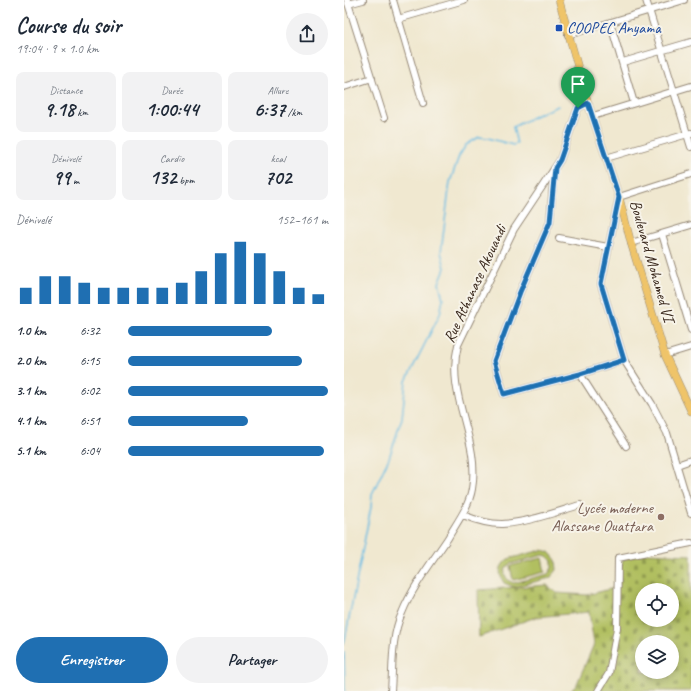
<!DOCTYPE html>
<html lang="fr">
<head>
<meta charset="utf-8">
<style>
  :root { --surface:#fff; --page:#f2f2f3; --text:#1f2937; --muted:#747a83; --accent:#1f6fb2 }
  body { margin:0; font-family:Caveat,sans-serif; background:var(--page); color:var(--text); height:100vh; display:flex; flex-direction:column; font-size:15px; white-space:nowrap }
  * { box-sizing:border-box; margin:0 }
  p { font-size:13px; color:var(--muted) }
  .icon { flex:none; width:22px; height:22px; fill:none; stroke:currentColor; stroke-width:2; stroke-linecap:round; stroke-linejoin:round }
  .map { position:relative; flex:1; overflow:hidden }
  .drawer { display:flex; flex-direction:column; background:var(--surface); width:344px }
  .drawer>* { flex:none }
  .tools { position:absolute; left:291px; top:583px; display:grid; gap:8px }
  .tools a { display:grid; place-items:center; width:44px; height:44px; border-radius:50%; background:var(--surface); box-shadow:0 2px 10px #0003; font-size:20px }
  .pin { position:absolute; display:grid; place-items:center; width:34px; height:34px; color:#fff; margin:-41px -17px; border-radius:50% 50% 50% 0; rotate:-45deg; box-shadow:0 0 4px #0007 }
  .pin .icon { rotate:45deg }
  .round { display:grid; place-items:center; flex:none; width:42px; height:42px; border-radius:21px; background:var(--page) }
  .head { display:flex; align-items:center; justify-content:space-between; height:68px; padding:0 16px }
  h1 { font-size:22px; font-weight:800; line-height:30px }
  .figures { display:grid; grid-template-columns:repeat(3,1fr); gap:6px; height:68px; padding:4px 16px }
  .figures div { display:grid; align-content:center; border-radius:8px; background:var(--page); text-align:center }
  .figures b { font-size:20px; font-weight:800 }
  .figures small { font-size:11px; font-weight:400 }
  .figures p { font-size:11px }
  .chart { height:112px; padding:8px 16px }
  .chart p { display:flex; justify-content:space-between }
  .chart svg { width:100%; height:72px; margin-top:4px; stroke:var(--accent); stroke-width:6 }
  .primary-button { display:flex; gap:8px; margin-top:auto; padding:8px 16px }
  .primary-button a { flex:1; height:46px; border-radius:24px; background:var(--accent); color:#fff; font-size:16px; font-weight:800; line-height:46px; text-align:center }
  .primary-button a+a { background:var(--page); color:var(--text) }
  ul { padding:0 16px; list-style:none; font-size:13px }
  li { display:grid; grid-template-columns:64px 48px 1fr; align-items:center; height:30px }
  li i { height:10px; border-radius:5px; background:var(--accent) }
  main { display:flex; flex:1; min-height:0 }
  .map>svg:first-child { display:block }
  .grass { fill:#b1bf61; stroke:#767440; fill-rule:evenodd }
  .cemetery { fill:url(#cemetery-stones); stroke:#767440; fill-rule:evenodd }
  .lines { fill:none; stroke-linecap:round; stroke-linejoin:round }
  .stream { stroke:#66bbe3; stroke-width:1.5 }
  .minor-casing { stroke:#968977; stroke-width:8 }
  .major-casing { stroke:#968977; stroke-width:8 }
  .minor { stroke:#fff; stroke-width:6 }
  .major { stroke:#efc469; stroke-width:7 }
  .route-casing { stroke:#fff; stroke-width:8 }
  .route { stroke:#1f6fb2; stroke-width:5 }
  .transit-dot { fill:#1a4fb4; stroke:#f7f3e8; stroke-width:1.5 }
  .education-dot { fill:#8d6e63; stroke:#f7f3e8; stroke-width:1.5 }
  .labels { text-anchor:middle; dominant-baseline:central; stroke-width:4; stroke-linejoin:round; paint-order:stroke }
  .transit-label { font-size:16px; fill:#164399; stroke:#f7f3e8; text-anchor:start }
  .street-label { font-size:16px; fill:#3b2a1e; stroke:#f7f3e8 }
  .education-label { font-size:16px; fill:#785e54; stroke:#f7f3e8; text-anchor:end }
</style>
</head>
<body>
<main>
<section class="drawer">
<div class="head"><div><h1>Course du soir</h1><p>19:04 · 9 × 1.0 km</p></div><a class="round"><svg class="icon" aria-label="share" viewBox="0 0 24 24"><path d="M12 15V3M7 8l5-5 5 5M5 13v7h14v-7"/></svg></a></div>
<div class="figures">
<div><p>Distance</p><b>9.18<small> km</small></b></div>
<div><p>Durée</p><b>1:00:44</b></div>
<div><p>Allure</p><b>6:37<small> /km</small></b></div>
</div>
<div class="figures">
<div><p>Dénivelé</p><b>99<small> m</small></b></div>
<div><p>Cardio</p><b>132<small> bpm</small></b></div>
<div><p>kcal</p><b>702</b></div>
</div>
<div class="chart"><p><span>Dénivelé</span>152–161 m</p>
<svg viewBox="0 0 160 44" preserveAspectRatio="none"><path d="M5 44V34M15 44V27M25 44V27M35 44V31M45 44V34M55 44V34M65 44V34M75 44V34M85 44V31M95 44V24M105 44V13M115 44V6M125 44V13M135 44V24M145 44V34M155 44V38"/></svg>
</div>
<ul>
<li><b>1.0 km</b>6:32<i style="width:72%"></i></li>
<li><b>2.0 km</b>6:15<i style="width:87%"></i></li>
<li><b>3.1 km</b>6:02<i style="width:100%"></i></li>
<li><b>4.1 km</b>6:51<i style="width:60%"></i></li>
<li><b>5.1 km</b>6:04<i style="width:98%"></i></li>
</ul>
<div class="primary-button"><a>Enregistrer</a><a>Partager</a></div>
</section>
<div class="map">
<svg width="347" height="691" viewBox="0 0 347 691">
  <defs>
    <pattern id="cemetery-stones" width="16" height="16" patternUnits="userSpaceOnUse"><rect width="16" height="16" fill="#b1bf61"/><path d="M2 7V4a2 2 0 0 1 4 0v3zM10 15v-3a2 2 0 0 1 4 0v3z" fill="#919b4f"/></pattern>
  </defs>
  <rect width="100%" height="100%" fill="#f7f3e8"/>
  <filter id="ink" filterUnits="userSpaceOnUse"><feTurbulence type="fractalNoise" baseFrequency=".025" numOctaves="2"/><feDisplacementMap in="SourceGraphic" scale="8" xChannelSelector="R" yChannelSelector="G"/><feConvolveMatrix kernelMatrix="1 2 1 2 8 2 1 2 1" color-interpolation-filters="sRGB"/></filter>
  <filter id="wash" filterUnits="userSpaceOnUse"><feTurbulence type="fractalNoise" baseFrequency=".012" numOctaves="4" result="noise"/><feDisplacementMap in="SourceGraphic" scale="16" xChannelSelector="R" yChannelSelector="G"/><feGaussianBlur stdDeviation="0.9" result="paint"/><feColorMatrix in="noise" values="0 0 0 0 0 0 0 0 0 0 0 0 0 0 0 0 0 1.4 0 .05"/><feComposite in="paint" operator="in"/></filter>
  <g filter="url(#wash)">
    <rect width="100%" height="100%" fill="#f0e8d0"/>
    <!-- grass -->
    <path class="grass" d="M198 550 205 552 212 560 213 570 206 578 170 587 160 583C154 574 155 566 164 559ZM199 555 203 556 208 561V568L204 574 170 583C160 580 157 570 166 564Z
      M198 558 201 572 169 580 166 566Z"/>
    <!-- cemetery -->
    <path class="cemetery" d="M302 553 347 555V691H226L232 686 250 644 245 612 192 617 135 637 134 590 203 585 213 593 243 595 274 587 277 564 280 559ZM298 590H328V620H298ZM298 642H328V672H298Z"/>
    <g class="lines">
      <!-- stream -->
      <path class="stream" d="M0 644 27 507 28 494 45 458 58 418 62 381 96 314 99 299 95 283 101 268 97 252 106 182 115 156 122 145 135 137 144 138 169 145 173 144 169 127 195 114 214 106
        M0 652 1 691"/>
    </g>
  </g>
  <g filter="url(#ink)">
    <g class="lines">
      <defs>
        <path id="minor" d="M3 0 40 118
          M49 0 79 103
          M302 0 347 147
          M4 4 19 0
          M54 19 120 0
          M266 22 290 103
          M224 35 340 0
          M279 62 347 42
          M0 87 28 78
          M249 116 347 86
          M262 158 347 133
          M210 169 206 222 176 292 150 361 160 394 236 374 280 360
          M347 174 275 197 257 284 280 360 308 404 323 433 347 513
          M318 234 347 330
          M215 238 264 247
          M287 243 347 225
          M321 355 347 347
          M236 374 282 446
          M333 465 347 460
          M119 515C131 520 144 524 158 524 182 523 212 512 236 505
          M47 691C49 665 47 637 58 613 69 586 88 562 104 538 113 522 125 507 128 489 137 439 101 396 114 345L170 229 216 160 234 108 244 103
          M254 691 265 673 273 628 274 558 347 543"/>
        <path id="major" d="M215 0 244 103 275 197 287 243 321 355 347 411"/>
      </defs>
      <!-- minor casing -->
      <use href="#minor" class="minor-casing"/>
      <!-- major casing -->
      <use href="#major" class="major-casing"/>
      <!-- minor -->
      <use href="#minor" class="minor"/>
      <!-- major -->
      <use href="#major" class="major"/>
    </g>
  </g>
  <g class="lines" filter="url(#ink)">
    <defs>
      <path id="route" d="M244 103 275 197 257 284 280 360 236 374 160 394 150 361 176 292 206 222 211 168 216 160 234 108Z"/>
    </defs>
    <!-- route casing -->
    <use href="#route" class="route-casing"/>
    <!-- route -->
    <use href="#route" class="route"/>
  </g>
  <!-- markers -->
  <rect class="transit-dot" x="211" y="24" width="8" height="8" rx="2"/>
  <circle class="education-dot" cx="317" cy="517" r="4"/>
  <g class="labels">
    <!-- transit labels -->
    <g class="transit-label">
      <text x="223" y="28">COOPEC Anyama</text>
    </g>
    <!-- street labels -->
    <g class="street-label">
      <text transform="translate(308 261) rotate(74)">Boulevard Mohamed VI</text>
      <text transform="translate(131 284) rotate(-65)">Rue Athanase Akouandi</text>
    </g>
    <!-- education labels -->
    <g class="education-label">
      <text x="309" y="508">Lycée moderne<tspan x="309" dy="18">Alassane Ouattara</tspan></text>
    </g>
  </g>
</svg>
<div class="tools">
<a><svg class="icon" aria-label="locate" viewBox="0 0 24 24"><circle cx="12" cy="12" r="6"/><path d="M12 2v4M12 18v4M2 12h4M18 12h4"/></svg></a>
<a><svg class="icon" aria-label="layers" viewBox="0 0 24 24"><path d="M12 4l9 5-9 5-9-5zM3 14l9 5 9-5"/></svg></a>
</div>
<div class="pin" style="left:234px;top:108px;background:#1e9e55"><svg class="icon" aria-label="arrive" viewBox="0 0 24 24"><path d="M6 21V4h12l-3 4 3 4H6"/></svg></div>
</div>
</main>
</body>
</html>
